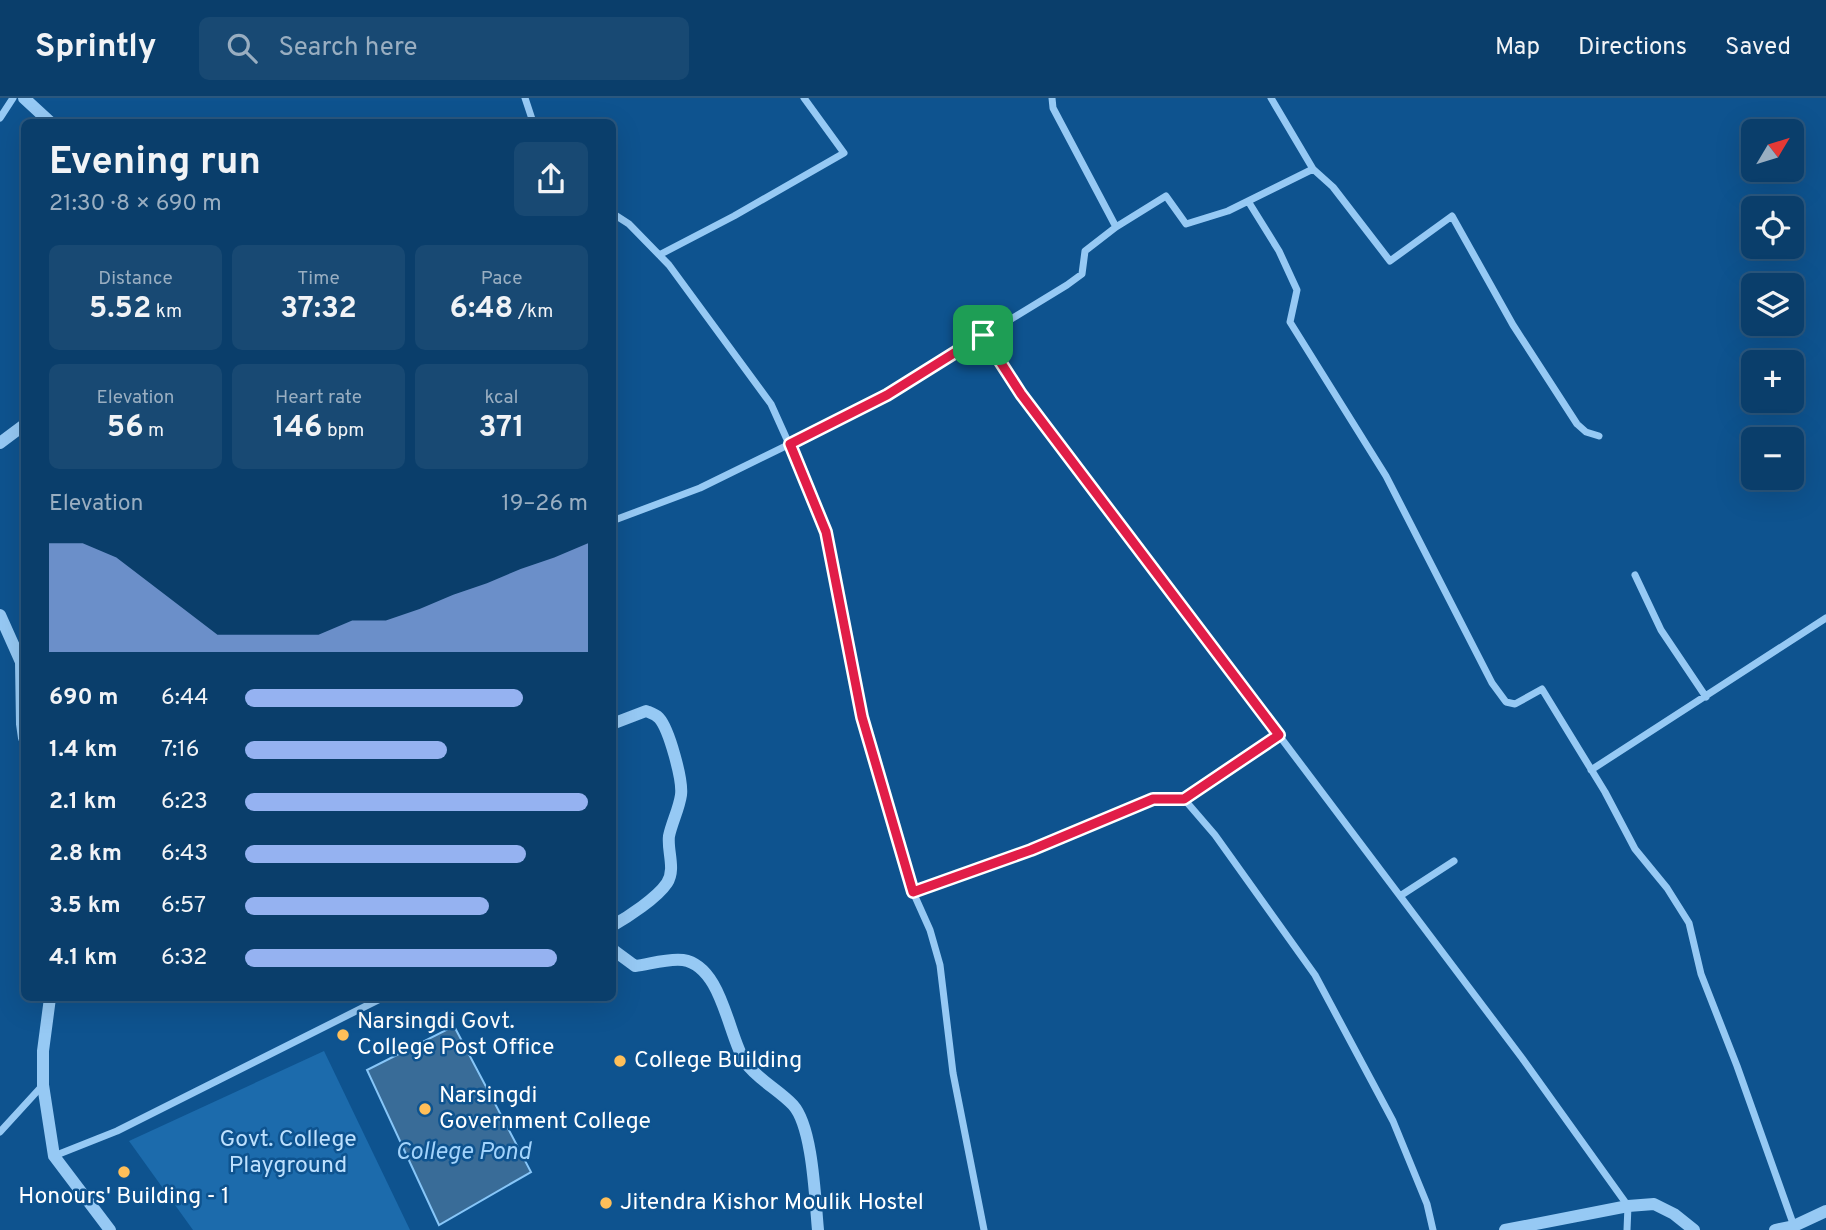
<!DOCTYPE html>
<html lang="en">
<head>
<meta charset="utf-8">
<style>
  :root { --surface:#0a3e6b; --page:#184973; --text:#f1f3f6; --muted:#99aec1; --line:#2a577e; --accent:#95b2f1 }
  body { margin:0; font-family:Overpass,sans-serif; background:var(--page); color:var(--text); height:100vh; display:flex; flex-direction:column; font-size:26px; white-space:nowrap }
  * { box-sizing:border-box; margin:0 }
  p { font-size:23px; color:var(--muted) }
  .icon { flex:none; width:38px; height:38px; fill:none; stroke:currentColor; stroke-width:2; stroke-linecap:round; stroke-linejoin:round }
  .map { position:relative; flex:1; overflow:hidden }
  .side { position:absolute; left:21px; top:21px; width:595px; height:882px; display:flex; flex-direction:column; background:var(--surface); border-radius:10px; box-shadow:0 7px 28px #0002,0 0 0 2px var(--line) }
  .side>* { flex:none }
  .needle { width:46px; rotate:52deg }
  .buttons { position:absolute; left:1741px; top:21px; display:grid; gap:14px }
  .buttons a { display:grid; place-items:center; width:63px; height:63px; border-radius:10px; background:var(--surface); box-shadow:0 7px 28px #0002,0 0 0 2px var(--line); font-size:35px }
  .pin { position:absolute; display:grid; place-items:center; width:60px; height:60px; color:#fff; margin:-30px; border-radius:14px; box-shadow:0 4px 10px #0006 }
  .round { display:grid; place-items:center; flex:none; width:74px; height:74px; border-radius:10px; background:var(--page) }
  .headline { display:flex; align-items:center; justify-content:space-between; height:119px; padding:0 28px }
  h1 { font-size:38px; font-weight:700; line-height:52px }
  .stats { display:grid; grid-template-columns:repeat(3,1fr); gap:10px; height:119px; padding:7px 28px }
  .stats div { display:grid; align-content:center; border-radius:10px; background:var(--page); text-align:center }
  .stats b { font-size:30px; font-weight:700 }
  .stats small { font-size:19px; font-weight:400 }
  .stats p { font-size:19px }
  .chart { height:196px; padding:14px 28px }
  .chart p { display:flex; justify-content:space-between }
  .chart svg { width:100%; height:126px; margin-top:7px; fill:var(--accent); opacity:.7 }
  ul { padding:0 28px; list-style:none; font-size:23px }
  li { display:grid; grid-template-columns:112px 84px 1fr; align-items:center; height:52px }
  li i { height:18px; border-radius:9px; background:var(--accent) }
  header { display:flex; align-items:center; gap:42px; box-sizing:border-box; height:98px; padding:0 35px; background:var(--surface); border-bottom:2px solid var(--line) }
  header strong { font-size:33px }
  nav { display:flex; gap:38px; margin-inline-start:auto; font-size:24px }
  .search { width:490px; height:63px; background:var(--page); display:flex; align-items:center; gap:18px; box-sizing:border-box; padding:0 24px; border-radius:10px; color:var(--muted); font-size:26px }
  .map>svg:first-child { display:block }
  .green { fill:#1c6bac }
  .water { fill:#396c98; stroke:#87c6f8; stroke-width:2 }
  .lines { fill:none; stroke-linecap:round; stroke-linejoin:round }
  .minor { stroke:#96c9f4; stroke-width:7 }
  .tertiary { stroke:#96c9f4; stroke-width:12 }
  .route-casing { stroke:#fff; stroke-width:14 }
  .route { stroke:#e11d48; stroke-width:9 }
  .poi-dot { fill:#ffbf59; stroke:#0e538f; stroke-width:2.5 }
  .labels { text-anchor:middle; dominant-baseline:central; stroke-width:5; stroke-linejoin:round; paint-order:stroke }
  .poi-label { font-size:23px; fill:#fff; stroke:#0e538f; text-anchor:start }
  .park-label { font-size:23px; fill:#bee1fe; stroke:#0e538f }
  .water-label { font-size:24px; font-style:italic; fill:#a2d3fb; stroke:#0e538f }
</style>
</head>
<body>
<header>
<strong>Sprintly</strong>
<div class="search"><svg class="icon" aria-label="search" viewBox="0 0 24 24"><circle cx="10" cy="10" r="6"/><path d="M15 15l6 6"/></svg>Search here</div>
<nav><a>Map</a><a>Directions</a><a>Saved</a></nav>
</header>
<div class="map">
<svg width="1826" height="1132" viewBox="0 0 1826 1132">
  <rect width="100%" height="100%" fill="#0e538f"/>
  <!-- green -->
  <path class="green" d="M324 953 410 1132H193L129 1043Z"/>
  <!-- water -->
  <path class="water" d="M454 928 531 1074 439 1127 367 972Z"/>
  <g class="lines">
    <!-- minor -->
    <path class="minor" d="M525 0 533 24
      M1052 0 1053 10 1116 129
      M1271 0 1313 71 1333 89 1390 163 1452 118 1513 227 1577 326 1586 334 1599 338
      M0 20 13 0
      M1248 103 1279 153 1297 192 1290 224 1386 378 1492 585 1506 604 1515 606 1542 591 1605 694 1635 751 1667 790 1689 825 1701 876 1737 968 1795 1131
      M612 115 629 126 669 167 771 306 812 397 826 434 862 619 913 794 930 832 940 867 953 975 984 1132
      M659 157 734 118 844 55 804 0
      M983 237 1022 296 1522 960 1628 1108 1627 1132
      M612 423 700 390 839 322 887 297 1067 187 1082 176 1085 153 1116 129 1166 98 1186 126 1228 113 1313 71
      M1635 477 1661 532 1706 599
      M1591 672 1826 520
      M1184 701 1279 637
      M913 794 1031 752 1153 701H1184L1215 737 1315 877 1393 1023 1427 1106 1433 1132
      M1400 798 1454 763
      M0 1034 42 988
      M54 1058 117 1033 382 900"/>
    <!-- tertiary -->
    <path class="tertiary" d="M24 0 50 24
      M0 345 24 327
      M0 517 21 564 22 626 24 640
      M612 626 646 613C651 615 655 616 659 620 669 631 683 682 681 697 679 711 672 724 669 738 667 753 676 771 667 785 657 800 628 819 612 828
      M612 851 635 868C650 866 669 860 683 862 722 868 728 937 745 964 757 981 779 992 793 1007 813 1029 815 1102 818 1132
      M50 900 43 953V987L54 1058 110 1132
      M1505 1132 1628 1108 1654 1106 1674 1116 1694 1132
      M1775 1132 1794 1128 1826 1113"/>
  </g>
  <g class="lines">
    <defs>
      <path id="route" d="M983 237 1021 296 1279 637 1184 701H1153L1031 752 913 794 862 619 826 434 790 346 887 297Z"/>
    </defs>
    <!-- route casing -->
    <use href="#route" class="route-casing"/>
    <!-- route -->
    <use href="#route" class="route"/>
  </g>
  <!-- markers -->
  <g class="poi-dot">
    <circle cx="343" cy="937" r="7"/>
    <circle cx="620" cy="963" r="7"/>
    <circle cx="425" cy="1011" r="7"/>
    <circle cx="124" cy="1074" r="7"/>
    <circle cx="606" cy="1105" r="7"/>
  </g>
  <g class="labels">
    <!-- poi labels -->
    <g class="poi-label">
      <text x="357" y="924">Narsingdi Govt.<tspan x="357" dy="26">College Post Office</tspan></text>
      <text x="634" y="963">College Building</text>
      <text x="439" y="998">Narsingdi<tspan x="439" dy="26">Government College</tspan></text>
      <text x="124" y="1099" text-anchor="middle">Honours' Building - 1</text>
      <text x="620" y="1105">Jitendra Kishor Moulik Hostel</text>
    </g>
    <!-- park labels -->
    <g class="park-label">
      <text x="288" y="1042">Govt. College<tspan x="288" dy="26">Playground</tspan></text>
    </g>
    <!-- water labels -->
    <g class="water-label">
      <text x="463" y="1055">College Pond</text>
    </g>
  </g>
</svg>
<div class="buttons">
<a><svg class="needle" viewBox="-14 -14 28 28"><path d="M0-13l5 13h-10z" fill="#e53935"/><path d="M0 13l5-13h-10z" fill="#99aec1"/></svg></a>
<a><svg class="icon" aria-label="locate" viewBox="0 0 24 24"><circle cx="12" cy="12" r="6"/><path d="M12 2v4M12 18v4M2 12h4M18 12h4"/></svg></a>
<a><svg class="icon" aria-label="layers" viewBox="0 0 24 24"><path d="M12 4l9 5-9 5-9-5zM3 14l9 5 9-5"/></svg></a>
<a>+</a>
<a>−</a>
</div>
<div class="pin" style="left:983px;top:237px;background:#1e9e55"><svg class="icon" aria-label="arrive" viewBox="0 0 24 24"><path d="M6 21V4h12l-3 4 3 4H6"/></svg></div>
<section class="side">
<div class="headline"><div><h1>Evening run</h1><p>21:30 · 8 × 690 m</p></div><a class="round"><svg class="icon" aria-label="share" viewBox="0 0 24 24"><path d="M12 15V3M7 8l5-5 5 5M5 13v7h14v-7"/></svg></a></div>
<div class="stats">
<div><p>Distance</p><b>5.52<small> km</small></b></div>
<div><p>Time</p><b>37:32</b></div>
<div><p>Pace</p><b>6:48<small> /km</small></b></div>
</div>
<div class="stats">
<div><p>Elevation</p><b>56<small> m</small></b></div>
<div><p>Heart rate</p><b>146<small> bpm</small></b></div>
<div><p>kcal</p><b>371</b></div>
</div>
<div class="chart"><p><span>Elevation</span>19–26 m</p>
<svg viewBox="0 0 160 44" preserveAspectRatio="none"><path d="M0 44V6L10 6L20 11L30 20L40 29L50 38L60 38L70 38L80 38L90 33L100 33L110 29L120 24L130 20L140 15L150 11L160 6V44z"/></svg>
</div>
<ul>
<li><b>690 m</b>6:44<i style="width:81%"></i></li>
<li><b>1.4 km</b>7:16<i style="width:59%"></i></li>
<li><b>2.1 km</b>6:23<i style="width:100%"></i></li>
<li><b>2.8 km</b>6:43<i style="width:82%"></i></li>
<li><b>3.5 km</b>6:57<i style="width:71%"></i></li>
<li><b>4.1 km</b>6:32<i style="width:91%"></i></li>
</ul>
</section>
</div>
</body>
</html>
